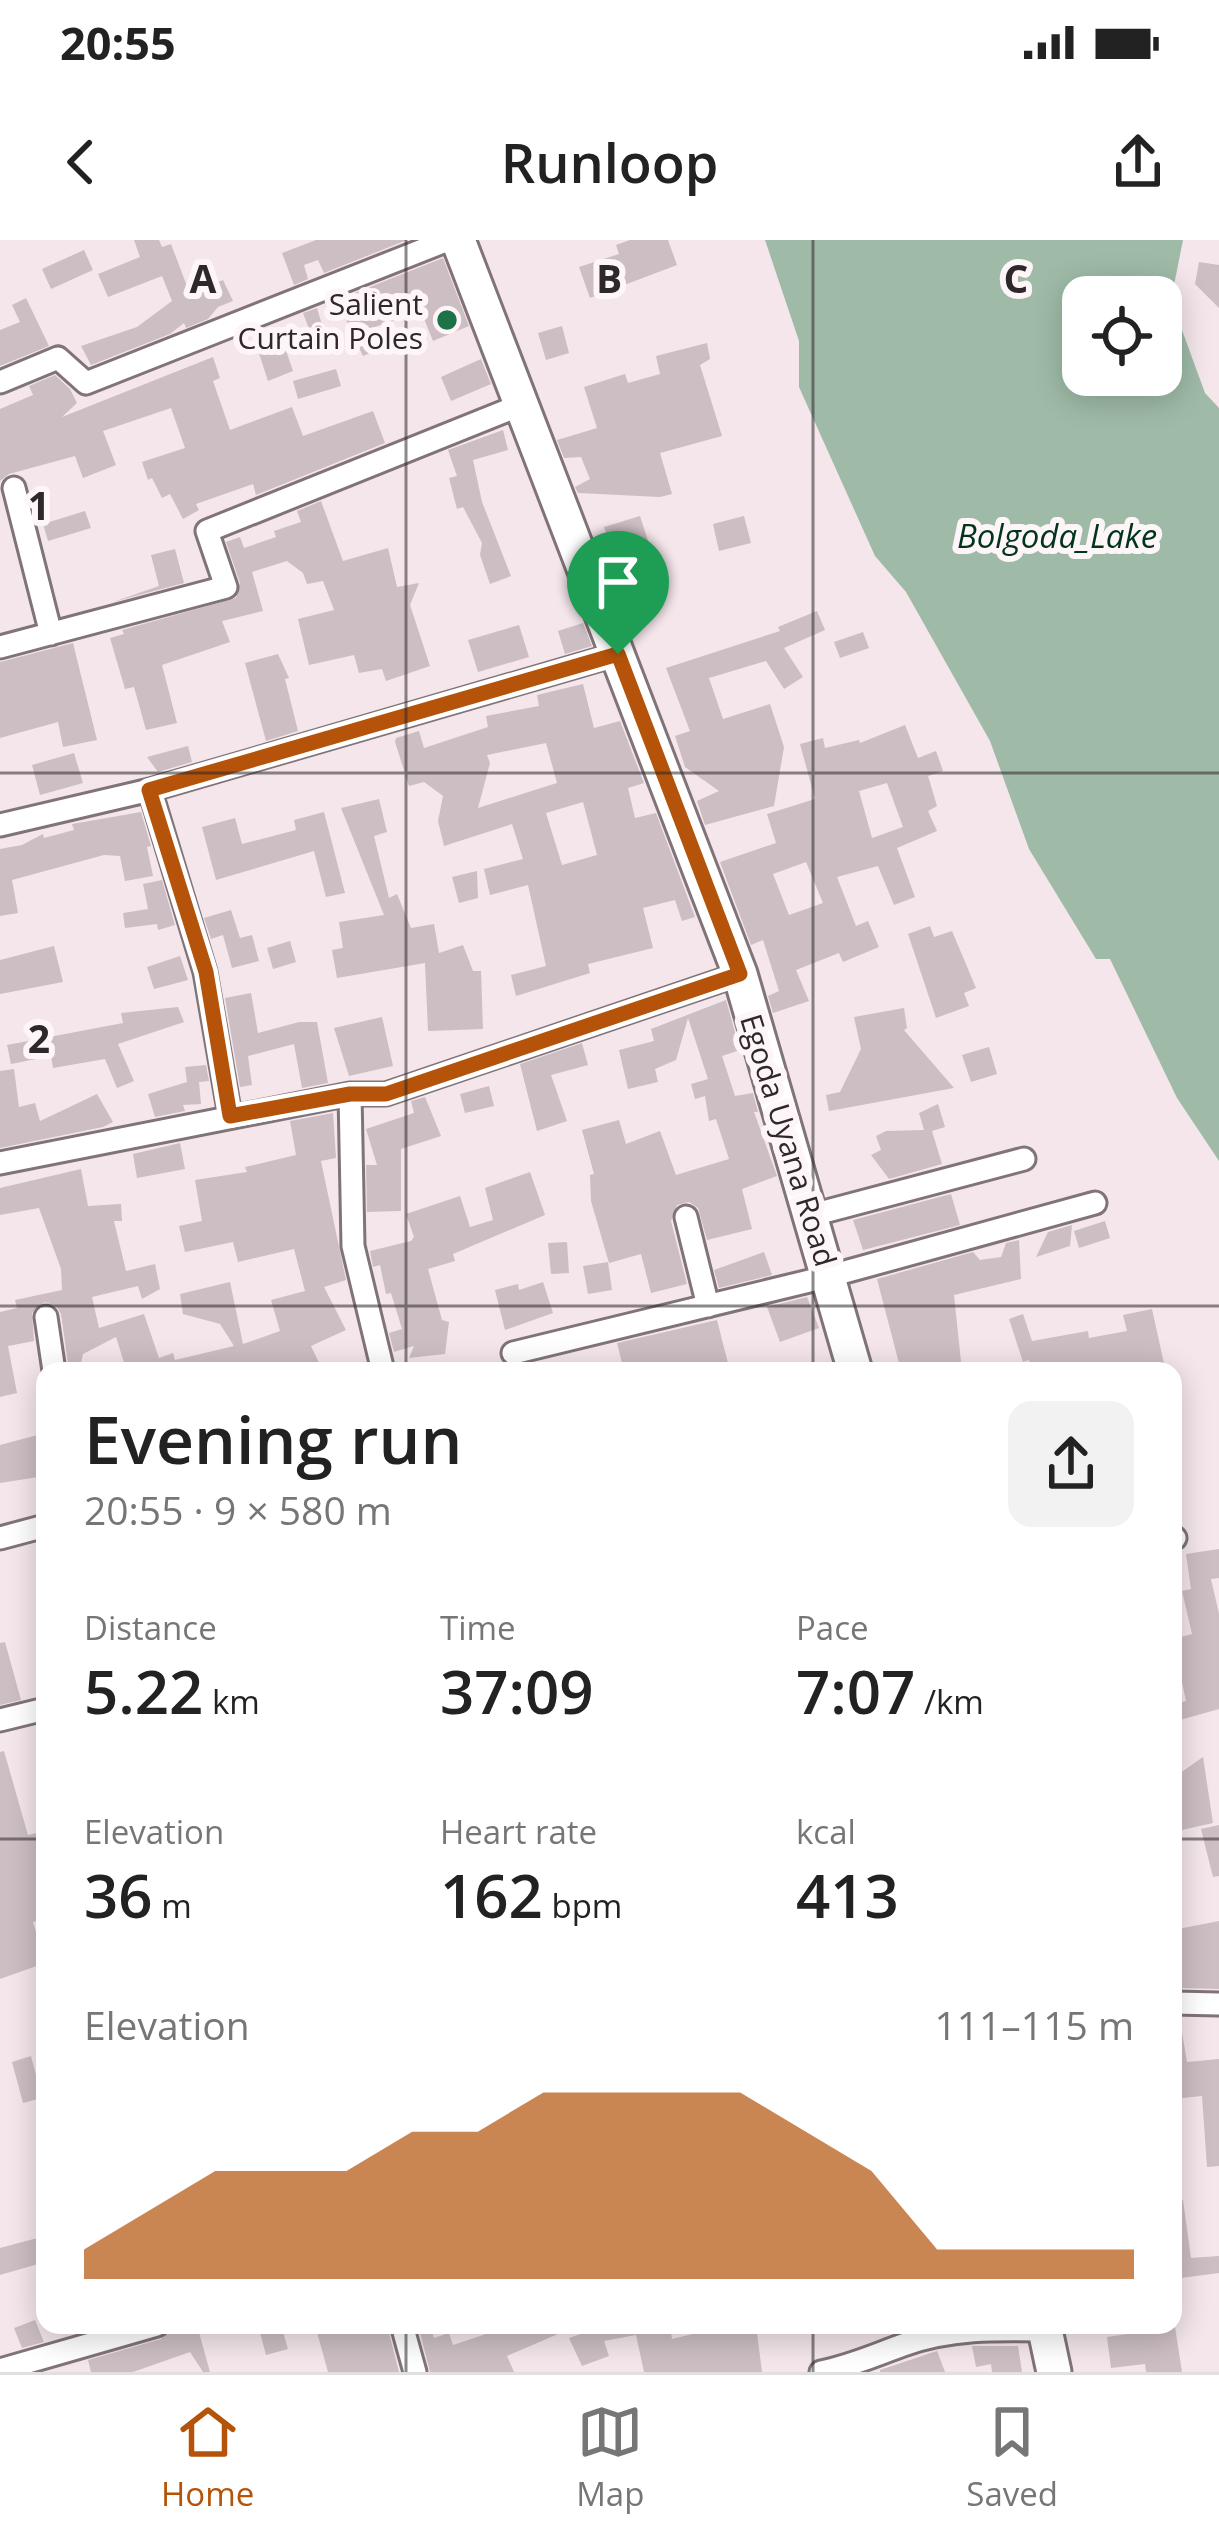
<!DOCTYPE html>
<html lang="en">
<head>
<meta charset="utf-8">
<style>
  :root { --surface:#fff; --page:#f2f2f2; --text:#222; --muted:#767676; --line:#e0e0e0; --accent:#b45309 }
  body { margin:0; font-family:"Open Sans",sans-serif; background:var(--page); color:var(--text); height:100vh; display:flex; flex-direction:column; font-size:45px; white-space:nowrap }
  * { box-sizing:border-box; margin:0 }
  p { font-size:39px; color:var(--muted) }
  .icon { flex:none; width:66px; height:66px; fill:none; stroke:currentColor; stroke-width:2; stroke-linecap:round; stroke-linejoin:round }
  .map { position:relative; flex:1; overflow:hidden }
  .panel { position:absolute; left:36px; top:1122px; width:1146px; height:972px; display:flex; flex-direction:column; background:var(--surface); border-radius:24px; box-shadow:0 6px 30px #0003 }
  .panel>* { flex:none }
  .controls { position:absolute; left:1062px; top:36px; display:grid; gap:24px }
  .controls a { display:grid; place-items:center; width:120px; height:120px; border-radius:24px; background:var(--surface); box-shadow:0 6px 30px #0003; font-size:60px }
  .pin { position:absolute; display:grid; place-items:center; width:102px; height:102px; color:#fff; margin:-123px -51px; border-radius:50% 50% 50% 0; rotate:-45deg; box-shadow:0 0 12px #0007 }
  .pin .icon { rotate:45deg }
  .round { display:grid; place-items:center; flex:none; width:126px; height:126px; border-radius:24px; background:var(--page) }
  .overview { display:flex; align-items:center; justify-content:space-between; height:204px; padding:0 48px }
  h1 { font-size:66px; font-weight:600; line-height:90px }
  .metrics { display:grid; grid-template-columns:repeat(3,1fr); gap:18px; height:204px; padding:12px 48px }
  .metrics div { display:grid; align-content:center }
  .metrics b { font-size:60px; font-weight:600 }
  .metrics small { font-size:33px; font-weight:400 }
  .metrics p { font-size:33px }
  .chart { height:336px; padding:24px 48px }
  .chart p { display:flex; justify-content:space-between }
  .chart svg { width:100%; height:216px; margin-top:12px; fill:var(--accent); opacity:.7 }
  .status { display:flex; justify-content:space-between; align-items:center; height:84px; padding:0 60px; background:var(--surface); direction:ltr }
  .status svg { height:33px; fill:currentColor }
  header { display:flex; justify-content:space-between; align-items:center; height:156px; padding:0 48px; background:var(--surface); font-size:54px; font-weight:600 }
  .dock { display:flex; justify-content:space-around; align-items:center; height:168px; border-top:3px solid var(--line); background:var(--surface); font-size:33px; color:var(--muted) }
  .dock a { display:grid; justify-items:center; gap:6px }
  .dock .on { color:var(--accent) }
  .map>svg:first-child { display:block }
  .water { fill:#9fbba8; fill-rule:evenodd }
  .building { fill:#ccbec3; fill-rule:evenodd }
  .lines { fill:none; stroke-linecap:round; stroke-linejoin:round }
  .street-casing { stroke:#807478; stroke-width:27 }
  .primary-casing { stroke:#807478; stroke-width:39 }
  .street { stroke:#fff; stroke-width:21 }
  .primary { stroke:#fff; stroke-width:33 }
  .route-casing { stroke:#fff; stroke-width:24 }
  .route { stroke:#b45309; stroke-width:15 }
  .grid { fill:none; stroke:#2e282a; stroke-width:3; stroke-opacity:0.55 }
  .poi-dot { fill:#1d7347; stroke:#fef5f8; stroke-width:4.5 }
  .labels { text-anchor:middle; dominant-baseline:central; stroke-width:12; stroke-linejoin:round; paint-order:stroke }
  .poi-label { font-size:30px; fill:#2e282a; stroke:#fef5f8; text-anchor:end }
  .street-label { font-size:30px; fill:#2e282a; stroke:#fef5f8 }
  .water-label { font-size:33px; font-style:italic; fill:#00351b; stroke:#fef5f8 }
  .grid-label { font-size:39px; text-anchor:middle; font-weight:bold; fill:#2e282a; stroke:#fef5f8; stroke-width:12; stroke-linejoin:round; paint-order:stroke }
</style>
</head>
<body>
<div class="status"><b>20:55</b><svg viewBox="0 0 49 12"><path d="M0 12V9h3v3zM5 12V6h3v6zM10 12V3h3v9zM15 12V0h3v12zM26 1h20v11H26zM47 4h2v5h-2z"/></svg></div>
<header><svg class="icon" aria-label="back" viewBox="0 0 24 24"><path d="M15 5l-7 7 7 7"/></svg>Runloop<svg class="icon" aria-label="share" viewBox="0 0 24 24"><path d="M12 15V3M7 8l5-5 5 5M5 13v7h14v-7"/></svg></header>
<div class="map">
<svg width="1219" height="2132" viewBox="0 0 1219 2132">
  <rect width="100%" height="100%" fill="#f4e6eb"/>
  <!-- water -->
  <path class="water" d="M765 0H1183L1171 60 1205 153 1219 168V921L1177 858 1110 719H1096L1029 609 990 501 906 352 875 316 799 147V101ZM1083 57H1161V135H1083Z"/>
  <!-- building -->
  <path class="building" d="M134 0H159L162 7 171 4 190 54 223 40 233 61 218 67 208 79 186 88 184 83 170 94 91 125 81 106 137 87 172 61 162 36 108 57 98 34 140 17Z
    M316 0H407L324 33 318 20 304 25 308 39 294 45 282 13Z
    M630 0H668L677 25 590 58 579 27 619 14 616 5Z
    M84 10 93 30 51 49 42 29Z
    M443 18 469 86 433 101 421 71 375 87 384 107 363 116 337 60Z
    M1199 22 1219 25V68L1195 44Z
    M26 58 49 106 0 126V90L20 82 12 65Z
    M317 68 329 109 318 113 303 73Z
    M562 86 569 113 546 120 538 93Z
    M280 93 293 131 268 141 255 101Z
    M707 103 710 119 700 125 722 196 660 213 672 254 660 257 578 253 575 247 590 239 581 217 564 218 557 200 597 188 584 147 625 134 628 143 660 134 656 116Z
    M213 117 220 138 213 141 230 190 292 167 303 196 373 171 385 203 256 255 253 244 196 264 199 270 183 279 170 254 162 258 152 238 148 240 142 222 185 208 171 168 103 191 116 225 83 238 75 216 9 234 0 241V169L33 155 29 146 55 135 70 149 77 163 62 177Z
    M481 119 491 144 451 161 441 137Z
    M336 129 341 146 298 159 293 141Z
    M503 190 508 210 473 220 482 262 511 336 490 344 480 315 482 303 463 267 457 269 449 238 457 236 448 210Z
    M321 261 343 321 388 308 397 347 419 343 410 365 430 426 386 441 382 429 359 433 354 415 309 425 298 379 334 370 323 341 307 344 303 333 287 321 252 332 263 371 222 381 230 402 162 425 177 483 146 490 134 447 125 449 110 398 124 394 122 390 236 358 240 343 226 302 240 297 244 308 276 297 274 291 301 282 297 271Z
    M85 271 91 288 48 301 43 284Z
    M640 276 649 304 613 316 604 287Z
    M744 276 751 303 719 311 713 284Z
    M175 309 184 343 113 362 159 346 151 315Z
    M817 371 825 390 784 408 803 437 784 449 766 421 709 438 723 479 770 464 784 507 774 566 705 585 697 561 719 551 685 527 675 496 690 491 666 428 780 391 778 387Z
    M583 383 592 406 565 414 558 391Z
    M519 385 529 417 478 432 468 400Z
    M863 392 869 408 840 418 834 402Z
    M73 403 97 500 63 507 58 482 0 498V422Z
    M278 414 289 438 285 439 298 491 266 501 245 423Z
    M583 444 594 488 620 481 644 543 628 548 635 578 656 573 695 677 682 681 675 660 643 668 653 708 588 724 590 733 516 756 511 735 546 726 528 645 490 655 484 629 523 619 512 584 444 606 438 581 443 556 424 542 409 546 395 502 396 498 419 491 424 508 488 487 486 476 539 466 537 455ZM546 503 557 543 478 568 490 523 487 515ZM583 562 597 615 562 625 546 573Z
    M905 485 918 518 936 511 943 531 928 536 937 566 928 571 937 591 897 608 915 657 894 665 878 626 837 637 856 686 868 681 879 707 843 722 839 713 796 730 809 761 773 773 768 756 779 751 763 700 751 705 720 622 776 603 767 574 815 559 800 504 823 498 825 508 859 500 860 503ZM887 543 903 587 872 598 859 551ZM806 622 823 663 789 675 773 634Z
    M188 506 192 522 158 532 147 517Z
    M74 513 83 543 40 555 32 525Z
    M379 559 387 592 374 596 389 658 397 654 411 688 434 684 439 713 463 705 473 731H481L483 789 428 791 425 723 337 738 332 710 343 708 339 682 384 675 341 568Z
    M141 572 151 606 147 607 153 636 125 641 120 616 104 615 12 640 18 673 0 676V609L22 605 43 594 44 598 74 590 72 584Z
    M324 572 345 653 326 657 314 611 216 640 202 587 235 578 242 604 296 590 294 580Z
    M477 631 478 658 459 663 452 637Z
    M162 640 175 685 158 690 157 684 125 688 123 673 148 669 143 644Z
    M231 670 240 698 252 695 259 721 232 728 223 695 211 699 204 678Z
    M930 686 934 697 952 691 976 748 964 753 969 766 936 778 908 694Z
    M290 701 296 722 273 729 267 708Z
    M54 706 63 742 0 754V720Z
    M180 716 188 740 154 749 147 727Z
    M251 753 258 793 299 782H317L328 843 302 848 294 804 248 816 252 845 240 847 225 758Z
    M726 760 740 810 722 816 735 856 753 853 758 872H754L777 936 742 949 752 989 707 1000 698 968 689 962 677 965 671 981 687 1044 651 1053 641 1014 609 1023 591 961 590 935 594 934 582 890 619 880 626 904 660 891 676 935 729 919 716 879 709 881 705 856 695 859 691 844 708 839 688 778 676 820 655 829 658 842 628 849 619 810 654 801 651 789Z
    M178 767 184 782 118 804 134 841 117 848 105 819 53 828 51 816 11 824 7 805 123 783 121 773Z
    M904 768 907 788 904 790 954 848 829 871 826 855 840 852 861 809 854 777Z
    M382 777 393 826 349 836 334 788Z
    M582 803 588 825 551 835 567 881 537 891 520 824Z
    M989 807 997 834 971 842 962 815Z
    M206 825 209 841 199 842 201 864 183 865 185 871 155 877 148 854 187 842 185 827Z
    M14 829 19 867 35 863 40 881 97 854 113 882 103 887 0 908V831Z
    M489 846 494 866 465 873 460 854Z
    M425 857 441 896 401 909V971L367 972 366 925H377L366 889 414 873 411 861Z
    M938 864 945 887 932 891 942 924 889 939 871 915 881 910 876 896 886 891 924 890 919 873Z
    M333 873 336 918 321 921 346 1040 324 1047 346 1090 311 1106 323 1131H128L133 1128 131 1125 125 1126 116 1097 83 1114 80 1128 69 1131 61 1074 57 1067 45 1062 32 1073 34 1101 8 1106 17 1153 0 1157V1072L17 1068 15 1060 62 1050 61 1029 39 968 0 975V948L81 929 88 966 121 964 122 981H114L126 1031 155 1024 160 1049 142 1059 138 1046 92 1057 99 1088 144 1074 159 1118 173 1113 175 1120 234 1106 220 1084 183 1074 180 1054 230 1042 243 1104 280 1091 271 1060 305 1051 294 1009 238 1022 233 1002 185 1012 179 986 202 981 195 940 247 932 245 927 296 915 290 881Z
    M180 903 185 929 137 938 133 914Z
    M530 932 545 975 453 1014 455 1021 428 1029 442 1080 449 1082 445 1114 409 1118 414 1106 394 1112 389 1093 402 1089 391 1053 386 1054 380 1025 373 1027 370 1011 411 1001 414 997 406 974 460 956 470 987 493 980 485 948Z
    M951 954 960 985 863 1010 853 980Z
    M1105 981 1110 998 1079 1008 1074 991Z
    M1072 985 1070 1006 1036 1017 1048 992Z
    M1019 1000 1021 1039 954 1055 962 1131H901L877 1039 973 1012 980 1020 1001 1017 1006 1003Z
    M567 1002 569 1033 551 1034 548 1003Z
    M764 1012 772 1035 719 1048 714 1030Z
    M608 1022 612 1050 588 1054 583 1026Z
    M543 1042 553 1073 505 1090 495 1050 518 1044 519 1050Z
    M807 1057 819 1088 780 1102 767 1067Z
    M1152 1069 1165 1128 1148 1131H1032L1029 1120 1023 1122 1009 1079 1023 1074 1032 1101 1088 1091 1089 1098 1127 1091 1123 1075Z
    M717 1080 730 1131H624L617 1103Z
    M45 1193V1236L0 1243V1205Z
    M1219 1309V1338L1211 1339 1219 1374V1469L1173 1482V1464L1186 1461 1177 1419 1173 1420V1399L1192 1394 1182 1351 1191 1349 1186 1314Z
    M5 1402 21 1460 0 1465V1403Z
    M4 1511 28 1595 45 1591V1659L40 1660 45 1678 33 1682 45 1723 0 1739V1512Z
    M1203 1517 1213 1583 1173 1592V1538Z
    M1219 1585V1636L1213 1637 1201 1589Z
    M1219 1681V1749L1180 1748 1179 1716 1173 1717V1690Z
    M1182 1792 1187 1822 1219 1819V1926L1207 1927 1202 1856 1173 1859V1793Z
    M31 1816 42 1858 23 1863 12 1822Z
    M1173 1960H1183L1191 2018 1219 2016V2033L1173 2039Z
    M45 1996V2022L0 2035V2008Z
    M35 2080 44 2102 22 2108 14 2088Z
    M174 2085H197L210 2132H203L190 2112 133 2132H91L88 2120 161 2099Z
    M258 2085H281L288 2109 266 2115Z
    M315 2085H387L399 2132H328Z
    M418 2085H430L434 2098 449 2093 453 2105 513 2085H579L507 2116 514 2132H430Z
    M606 2085H670L672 2099 722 2087 756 2085 762 2132H644L636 2095 604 2101 609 2116 582 2126 569 2098Z
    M1175 2087 1182 2132H1146L1145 2124 1111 2128 1107 2097Z
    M972 2106H1018L1022 2132H992L991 2124 976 2127Z
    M937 2111 945 2132H880V2130Z"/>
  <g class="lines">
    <defs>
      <path id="street" d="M0 142 58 118 86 143 448 0
        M14 248 51 394
        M0 407 226 347 207 291 523 164
        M150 550 205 732 230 876
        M0 585 150 550 618 414
        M350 854 353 1006 383 1131
        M0 923 350 854H386L740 734
        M812 975 1024 919
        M686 977 708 1066
        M46 1077 54 1131
        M513 1113 830 1036 1095 963
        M0 1298 45 1286
        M1173 1299 1175 1298
        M0 1480 45 1469
        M1173 1763 1219 1764
        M402 2085 415 2132
        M0 2130 157 2085
        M821 2132C851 2126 875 2115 903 2105 949 2088 997 2089 1045 2090"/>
      <path id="primary" d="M458 0 740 734 855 1131
        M1044 2085 1054 2132"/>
    </defs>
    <!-- street casing -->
    <use href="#street" class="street-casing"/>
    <!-- primary casing -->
    <use href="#primary" class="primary-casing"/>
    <!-- street -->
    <use href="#street" class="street"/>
    <!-- primary -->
    <use href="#primary" class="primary"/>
  </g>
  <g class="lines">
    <defs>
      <path id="route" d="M618 414 740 734 386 854H350L230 876 206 732 149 550Z"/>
    </defs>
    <!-- route casing -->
    <use href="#route" class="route-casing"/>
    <!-- route -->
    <use href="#route" class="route"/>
  </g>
  <!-- grid -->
  <path class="grid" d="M406 0V1131M813 0V1131M0 533H1219M0 1066H1219M0 1599H45M1173 1599H1219M406 2085V2132M813 2085V2132"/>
  <!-- markers -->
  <circle class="poi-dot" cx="447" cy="80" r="12"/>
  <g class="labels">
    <!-- poi labels -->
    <g class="poi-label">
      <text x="423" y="63">Salient<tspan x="423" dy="34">Curtain Poles</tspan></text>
    </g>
    <!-- street labels -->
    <g class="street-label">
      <text transform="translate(789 900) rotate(73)">Egoda Uyana Road</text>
    </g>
    <!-- water labels -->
    <g class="water-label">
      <text x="1057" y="295">Bolgoda_Lake</text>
    </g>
  </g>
  <g class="grid-label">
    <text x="203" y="53">A</text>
    <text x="609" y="53">B</text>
    <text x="1016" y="53">C</text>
    <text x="39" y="280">1</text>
    <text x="39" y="813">2</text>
  </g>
</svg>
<div class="controls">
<a><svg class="icon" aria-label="locate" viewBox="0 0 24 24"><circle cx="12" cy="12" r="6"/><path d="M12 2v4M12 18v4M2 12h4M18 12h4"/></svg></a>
</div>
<div class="pin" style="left:618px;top:414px;background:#1e9e55"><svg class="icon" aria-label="arrive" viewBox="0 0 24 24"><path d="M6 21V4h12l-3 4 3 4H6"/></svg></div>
<section class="panel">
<div class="overview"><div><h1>Evening run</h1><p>20:55 · 9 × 580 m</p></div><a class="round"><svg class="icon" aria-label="share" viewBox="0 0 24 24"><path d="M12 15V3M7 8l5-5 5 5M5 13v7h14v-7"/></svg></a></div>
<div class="metrics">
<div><p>Distance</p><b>5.22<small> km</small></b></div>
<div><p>Time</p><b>37:09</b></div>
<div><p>Pace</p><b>7:07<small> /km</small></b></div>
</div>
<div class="metrics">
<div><p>Elevation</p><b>36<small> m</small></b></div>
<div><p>Heart rate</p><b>162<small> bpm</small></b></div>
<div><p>kcal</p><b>413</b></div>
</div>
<div class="chart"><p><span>Elevation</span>111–115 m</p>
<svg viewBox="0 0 160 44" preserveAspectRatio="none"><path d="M0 44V38L10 30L20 22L30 22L40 22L50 14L60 14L70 6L80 6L90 6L100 6L110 14L120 22L130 38L140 38L150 38L160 38V44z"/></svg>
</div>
</section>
</div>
<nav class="dock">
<a class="on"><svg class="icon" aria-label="home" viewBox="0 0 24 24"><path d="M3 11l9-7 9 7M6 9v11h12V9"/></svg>Home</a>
<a><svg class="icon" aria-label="map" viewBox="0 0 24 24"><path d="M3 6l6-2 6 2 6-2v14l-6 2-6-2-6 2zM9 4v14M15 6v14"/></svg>Map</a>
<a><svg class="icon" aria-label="saved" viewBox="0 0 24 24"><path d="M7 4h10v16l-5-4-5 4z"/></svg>Saved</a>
</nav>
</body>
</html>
